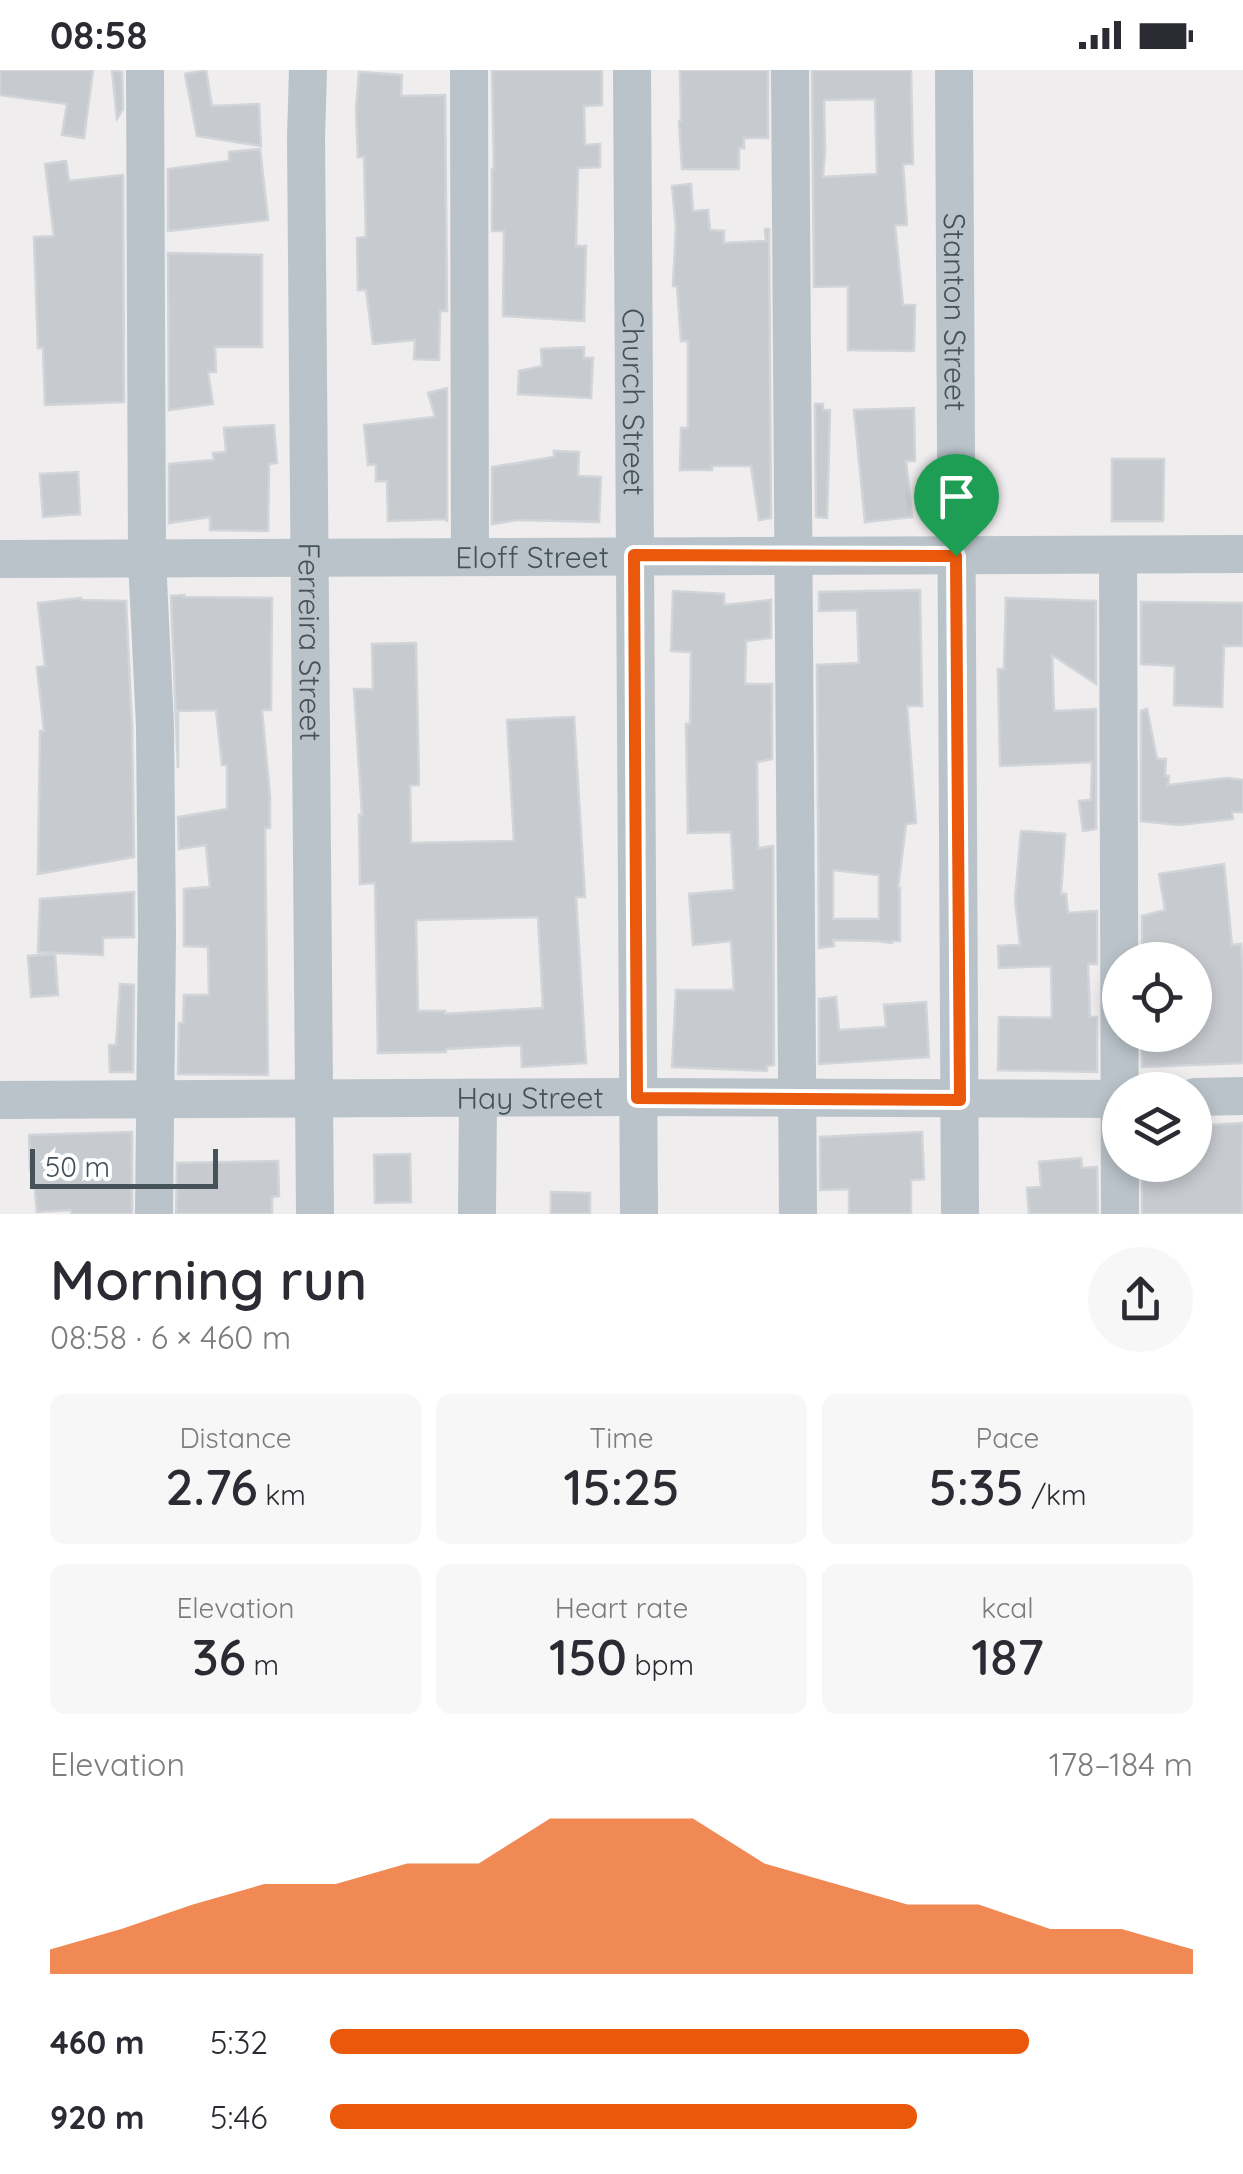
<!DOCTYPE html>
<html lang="en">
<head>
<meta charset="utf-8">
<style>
  :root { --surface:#fff; --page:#f7f7f7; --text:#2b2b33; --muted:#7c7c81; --accent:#ea580c }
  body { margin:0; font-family:Quicksand,sans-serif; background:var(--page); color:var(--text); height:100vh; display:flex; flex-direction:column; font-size:38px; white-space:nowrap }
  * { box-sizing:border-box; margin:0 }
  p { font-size:32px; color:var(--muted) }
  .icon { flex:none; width:55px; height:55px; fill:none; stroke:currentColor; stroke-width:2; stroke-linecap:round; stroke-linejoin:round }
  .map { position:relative; height:1144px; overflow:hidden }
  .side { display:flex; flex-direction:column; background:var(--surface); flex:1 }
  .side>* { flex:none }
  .tools { position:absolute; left:1102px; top:872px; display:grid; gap:20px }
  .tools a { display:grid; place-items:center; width:110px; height:110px; border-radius:50%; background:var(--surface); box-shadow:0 5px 15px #0003; font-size:50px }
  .scale { position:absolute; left:30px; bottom:25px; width:188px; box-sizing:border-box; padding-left:10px; border:5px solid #465259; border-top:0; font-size:28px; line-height:35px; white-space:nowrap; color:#465259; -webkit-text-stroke:8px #fff; paint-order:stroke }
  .pin { position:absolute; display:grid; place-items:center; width:85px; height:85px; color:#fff; margin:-102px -42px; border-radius:50% 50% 50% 0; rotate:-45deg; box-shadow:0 0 10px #0007 }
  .pin .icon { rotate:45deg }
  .round { display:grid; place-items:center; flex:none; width:105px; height:105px; border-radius:52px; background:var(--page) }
  .headline { display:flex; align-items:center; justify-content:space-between; height:170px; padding:0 50px }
  h1 { font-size:55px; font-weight:600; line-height:75px }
  .figures { display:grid; grid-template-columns:repeat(3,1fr); gap:15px; height:170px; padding:10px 50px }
  .figures div { display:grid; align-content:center; border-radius:15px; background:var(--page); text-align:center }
  .figures b { font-size:50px; font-weight:600 }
  .figures small { font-size:28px; font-weight:400 }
  .figures p { font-size:28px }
  .chart { height:280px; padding:20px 50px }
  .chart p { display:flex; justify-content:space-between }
  .chart svg { width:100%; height:180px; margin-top:10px; fill:var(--accent); opacity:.7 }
  ul { padding:0 50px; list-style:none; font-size:32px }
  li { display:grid; grid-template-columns:160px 120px 1fr; align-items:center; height:75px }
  li i { height:25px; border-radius:12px; background:var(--accent) }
  .status { display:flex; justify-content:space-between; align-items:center; height:70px; padding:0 50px; background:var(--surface); direction:ltr }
  .status svg { height:28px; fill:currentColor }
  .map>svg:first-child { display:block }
  .building { fill:#c7cacf; stroke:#d1d4d8; stroke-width:2.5; fill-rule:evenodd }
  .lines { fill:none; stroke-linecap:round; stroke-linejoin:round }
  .minor { stroke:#b9c3c9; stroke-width:38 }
  .route-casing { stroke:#fff; stroke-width:20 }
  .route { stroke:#ea580c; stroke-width:12 }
  .labels { text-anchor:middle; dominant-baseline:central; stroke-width:8; stroke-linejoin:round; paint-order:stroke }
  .street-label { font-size:30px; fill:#465259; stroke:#fff }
</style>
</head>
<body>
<div class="status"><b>08:58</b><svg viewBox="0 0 49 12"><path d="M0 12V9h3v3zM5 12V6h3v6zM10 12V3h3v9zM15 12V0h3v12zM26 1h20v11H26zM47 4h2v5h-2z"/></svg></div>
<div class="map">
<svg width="1243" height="1144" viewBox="0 0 1243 1144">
  <rect width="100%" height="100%" fill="#efeded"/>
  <!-- building -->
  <path class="building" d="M0 0H93L84 68 62 65 67 34 0 25Z
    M112 0 122 2 123 39 117 49Z
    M206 0 212 36 259 34 261 76 197 66 185 4Z
    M492 0H602V35L584 36 585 75 600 74V97L578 98 576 176H586L584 251 503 246 504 161H492V99H494Z
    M680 0H768V68H744V78H739V99H682L679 51H681Z
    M812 0H911L913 94H903L907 155H895L903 235H915L914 281 848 280V216L814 217ZM875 29 877 104 823 107 825 80 824 30Z
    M359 2 402 5 401 26 445 25 447 241H440L439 290 414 289 415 270 373 274 366 220H358L357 168 366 167 364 87H358L356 39Z
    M260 79 268 150 168 161V99L229 91V82Z
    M66 91 69 111 123 105 124 332 45 335 43 278H38L34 167 54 166 45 94Z
    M691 114 693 141 708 140 710 160 724 161V173L766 171 765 159H769L771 448 759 450 751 396H712V400H680L681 358H688V271H681L677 216H673L676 157 672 116Z
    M168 183 262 185V277H215L216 302H208L213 334 169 340Z
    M584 277V288H593L591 328 518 324 519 301 542 296 541 279Z
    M447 318V452V449L388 451 387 411H376V394L368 395 364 355 435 347 428 323Z
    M815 334H823V340H830L827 448 816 447Z
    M914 338 915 391H906L912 447 865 452 854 340Z
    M274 355 277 393 269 394 268 461 210 460V447L169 453V394L214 390 213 383 226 382 224 358Z
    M554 381 579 382 578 406 601 407 599 452 518 450 492 454V397L554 387Z
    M1112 389H1164L1163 451H1112Z
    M78 402 80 444 43 447 40 404Z
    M920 520 922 636H907L916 753 906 754 898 818H900V871H892V873L878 871 833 870 834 876 819 878 817 595 859 593 857 540 819 541V522ZM833 800 879 805V849H833Z
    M673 521 724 524V535L771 530V568L746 571 745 614H772V689L757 692 758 778 773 776 774 995 767 996V1001L672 997 676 920H734L731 871 693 875 689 824 734 820 731 762 688 763 686 654H690L691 582 671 581Z
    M184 525V527L272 528 271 640H262L270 727V758H265L268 1005 178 1004 179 953H183L184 925H209L208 877 184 876V819L210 817 206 775 179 779 178 747 227 739V695H222L216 640 178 641V698L171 526Z
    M81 528V530L126 531 132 657 134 787 38 804 40 661H44L37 597 45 596 38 533Z
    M1006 528 1096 531V614L1052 585 1054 641 1096 639V759L1083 761 1079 731 1091 730 1092 692 1000 696 998 599H1004Z
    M1141 532 1243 533V576H1224L1222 637 1174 635 1175 596 1141 594Z
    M416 573 419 715H410L411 773 514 771 507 650 574 647 585 827H576L586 993 522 997 521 975 446 979V982L378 983 375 813 360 814 359 745H362L354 619H373L372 574ZM538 847 543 938 445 944V941H418L416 850Z
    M1147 639 1157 689H1166L1165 706H1169L1168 715 1227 708 1243 710V742H1232L1233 749 1179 755 1141 751V641Z
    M1021 761 1065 764 1061 824H1066L1068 843 1097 841V894H1088L1090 947H1097V1002L998 1000 999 947 1052 948 1051 896 999 898 998 876 1020 875 1015 829Z
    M1224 794 1232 875 1241 874 1243 901V993L1142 997V965H1195V890H1142V846L1165 840 1159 804Z
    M134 822V867L103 868V885L38 882 40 829Z
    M55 884 58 925 31 927 28 886Z
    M120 914 134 915 133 1002H110L109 975H116Z
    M836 927 839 960 886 957 884 935 926 932 929 987 819 994V929Z
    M1243 1053 1242 1144H1142V1095H1195V1056Z
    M132 1062V1144H72L71 1140 37 1142 33 1100H30L29 1065Z
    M922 1062 924 1109 911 1110V1144H849V1119L820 1120V1067Z
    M410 1084 411 1132 375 1133 374 1085Z
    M1081 1088 1082 1098 1097 1097 1098 1144H1029L1027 1118 1041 1117 1039 1092Z
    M278 1091 279 1126 272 1127V1144H176L177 1093Z
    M551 1122 590 1123V1144H551Z"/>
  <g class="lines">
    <!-- minor -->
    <g class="minor">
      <path d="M145 0 147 489 155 656 157 864 154 1144"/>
      <path id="s1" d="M308 0 306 68 315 1144"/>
      <path d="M469 0 470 487"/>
      <path id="s2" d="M632 0 639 1144"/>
      <path d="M790 0 798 1144"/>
      <path id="s3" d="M954 0 960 1144"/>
      <path d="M1118 485 1120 1144"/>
      <path id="s4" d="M0 489 1243 484"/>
      <path d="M1195 1027 1243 1026"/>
      <path id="s5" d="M0 1030 637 1027 1120 1029"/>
      <path d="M477 1144 478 1029"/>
    </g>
  </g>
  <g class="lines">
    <defs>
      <path id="route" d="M634 485 956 486 960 1030 637 1028Z"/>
    </defs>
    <!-- route casing -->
    <use href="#route" class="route-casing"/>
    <!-- route -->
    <use href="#route" class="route"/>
  </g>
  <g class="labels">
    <!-- street labels -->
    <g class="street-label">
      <text stroke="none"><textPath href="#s3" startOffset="242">Stanton Street</textPath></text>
      <text stroke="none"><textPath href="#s2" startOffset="332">Church Street</textPath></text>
      <text stroke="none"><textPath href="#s4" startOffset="532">Eloff Street</textPath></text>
      <text stroke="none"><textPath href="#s1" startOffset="572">Ferreira Street</textPath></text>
      <text stroke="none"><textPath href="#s5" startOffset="530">Hay Street</textPath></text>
    </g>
  </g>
</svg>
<div class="tools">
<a><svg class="icon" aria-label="locate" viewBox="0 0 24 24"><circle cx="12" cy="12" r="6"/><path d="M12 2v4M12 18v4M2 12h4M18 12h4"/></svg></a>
<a><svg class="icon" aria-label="layers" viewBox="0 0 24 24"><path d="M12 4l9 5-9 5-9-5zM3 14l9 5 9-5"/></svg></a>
</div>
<div class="scale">50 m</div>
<div class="pin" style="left:956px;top:486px;background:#1e9e55"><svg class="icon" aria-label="arrive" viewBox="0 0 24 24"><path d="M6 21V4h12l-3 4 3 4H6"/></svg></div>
</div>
<section class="side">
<div class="headline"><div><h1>Morning run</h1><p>08:58 · 6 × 460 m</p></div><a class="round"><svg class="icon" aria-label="share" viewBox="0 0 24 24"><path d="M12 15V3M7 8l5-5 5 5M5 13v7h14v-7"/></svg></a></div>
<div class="figures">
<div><p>Distance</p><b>2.76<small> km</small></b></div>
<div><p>Time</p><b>15:25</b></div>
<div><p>Pace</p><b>5:35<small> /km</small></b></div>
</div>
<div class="figures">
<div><p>Elevation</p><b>36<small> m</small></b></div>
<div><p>Heart rate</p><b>150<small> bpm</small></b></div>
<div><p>kcal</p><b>187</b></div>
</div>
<div class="chart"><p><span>Elevation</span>178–184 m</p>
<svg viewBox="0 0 160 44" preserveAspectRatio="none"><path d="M0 44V38L10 33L20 27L30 22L40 22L50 17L60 17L70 6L80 6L90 6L100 17L110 22L120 27L130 27L140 33L150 33L160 38V44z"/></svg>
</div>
<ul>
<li><b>460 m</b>5:32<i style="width:81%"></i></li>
<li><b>920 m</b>5:46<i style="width:68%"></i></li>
</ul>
</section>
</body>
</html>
